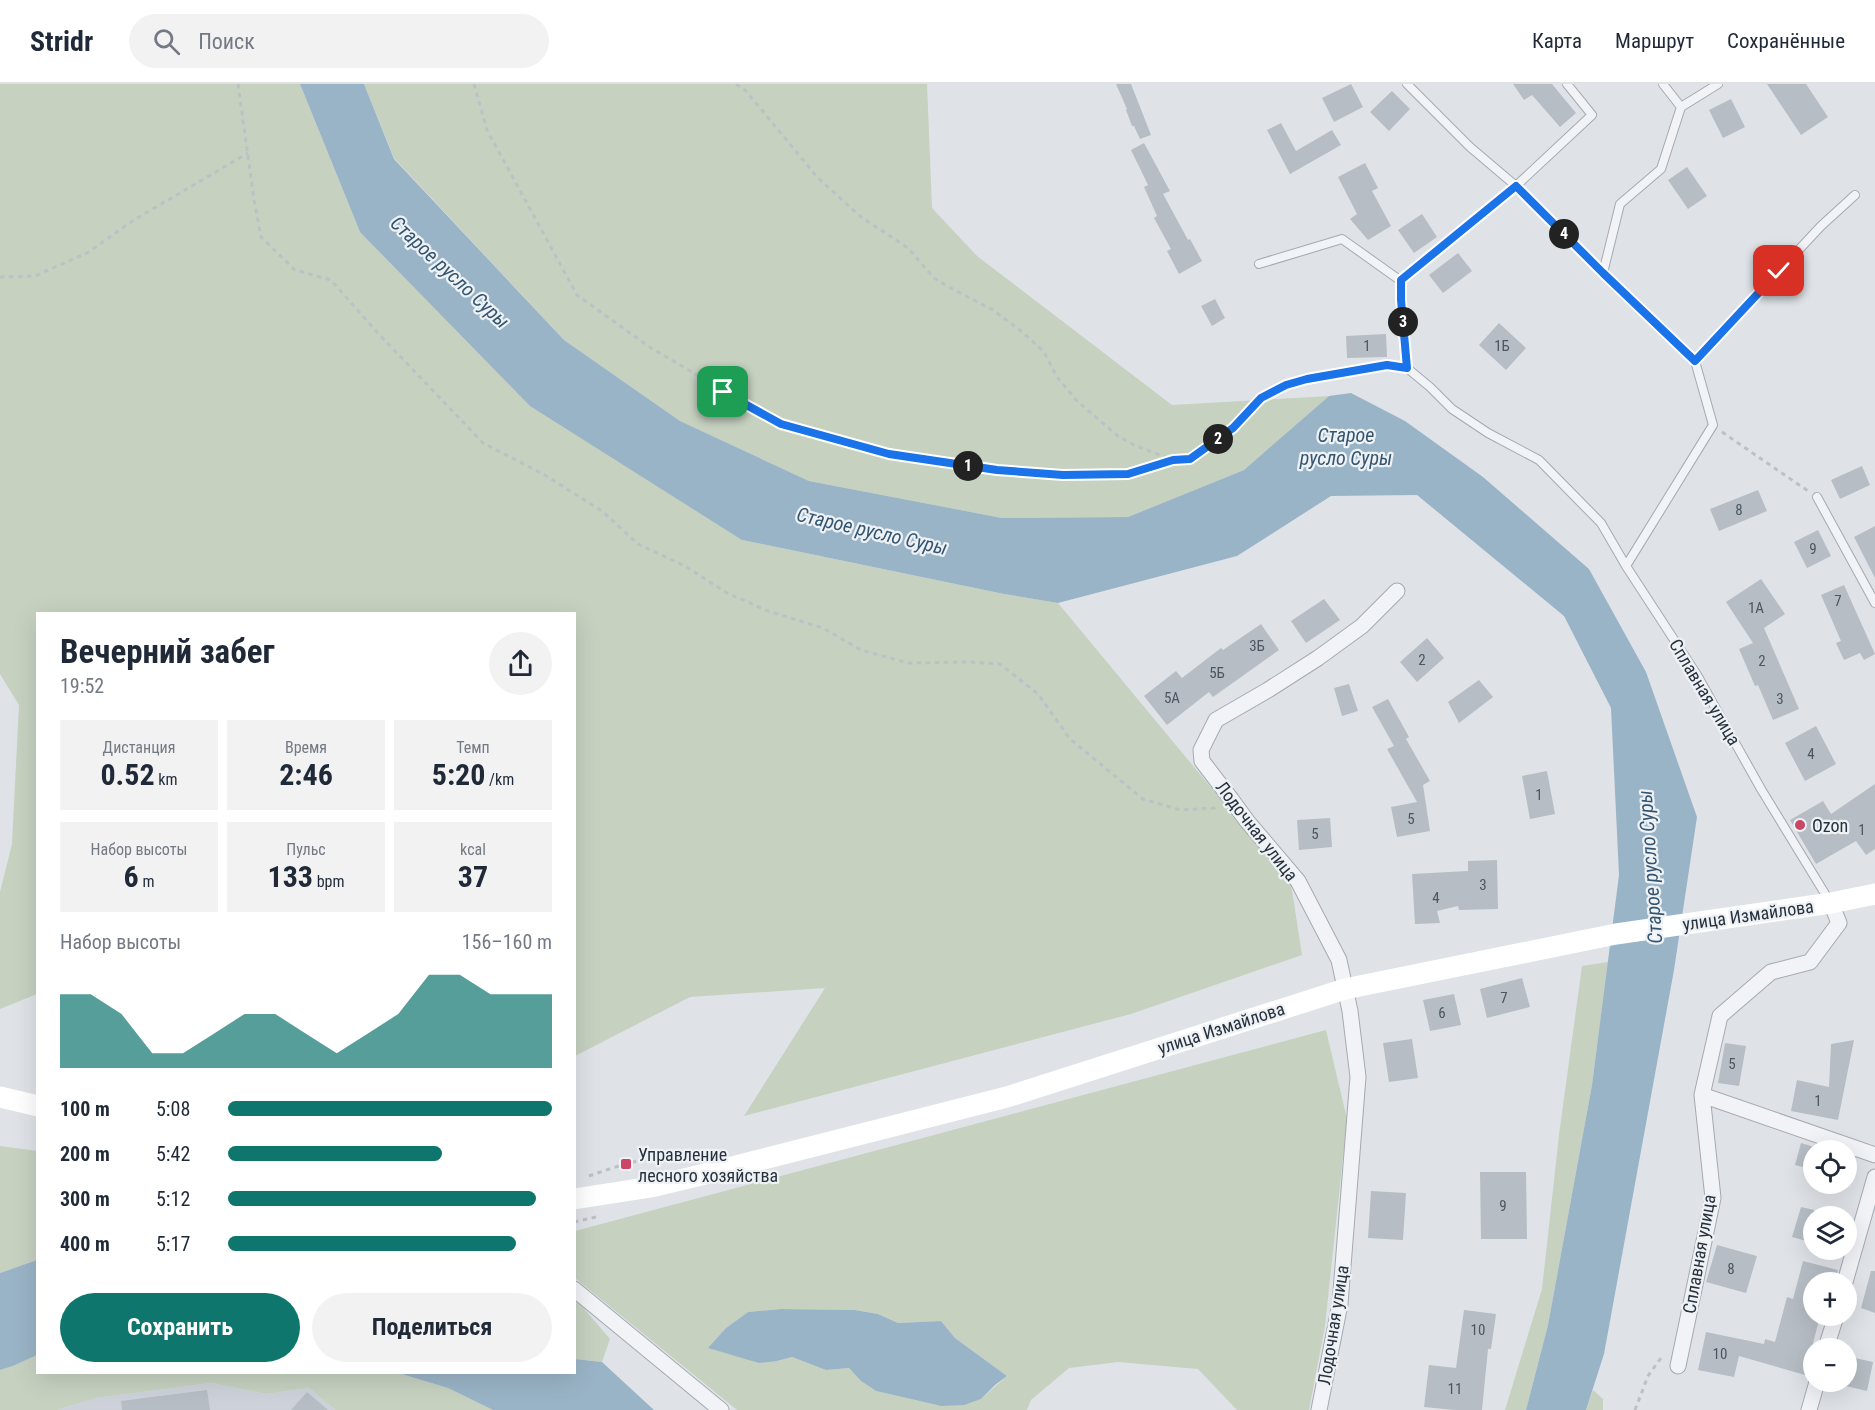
<!DOCTYPE html>
<html lang="ru">
<head>
<meta charset="utf-8">
<style>
  :root { --surface:#fff; --page:#f2f2f3; --text:#1f2937; --muted:#747a83; --line:#e0e1e3; --accent:#0f766e }
  body { margin:0; font-family:"Roboto Condensed",sans-serif; background:var(--page); color:var(--text); height:100vh; display:flex; flex-direction:column; font-size:22px; white-space:nowrap }
  * { box-sizing:border-box; margin:0 }
  p { font-size:20px; color:var(--muted) }
  .icon { flex:none; width:33px; height:33px; fill:none; stroke:currentColor; stroke-width:2; stroke-linecap:round; stroke-linejoin:round }
  .map { position:relative; flex:1; overflow:hidden }
  .details { position:absolute; left:36px; top:528px; width:540px; height:762px; display:flex; flex-direction:column; background:var(--surface); border-radius:0px; box-shadow:0 6px 24px #0002 }
  .details>* { flex:none }
  .controls { position:absolute; left:1803px; top:1056px; display:grid; gap:12px }
  .controls a { display:grid; place-items:center; width:54px; height:54px; border-radius:50%; background:var(--surface); box-shadow:0 6px 24px #0002; font-size:30px }
  .pin { position:absolute; display:grid; place-items:center; width:51px; height:51px; color:#fff; margin:-26px; border-radius:12px; box-shadow:0 3px 9px #0006 }
  .km { position:absolute; width:30px; height:30px; margin:-15px; border-radius:50%; background:#222; color:#fff; font-size:16px; line-height:30px; text-align:center }
  .round { display:grid; place-items:center; flex:none; width:63px; height:63px; border-radius:32px; background:var(--page) }
  .overview { display:flex; align-items:center; justify-content:space-between; height:102px; padding:0 24px }
  h1 { font-size:33px; font-weight:700; line-height:45px }
  .figures { display:grid; grid-template-columns:repeat(3,1fr); gap:9px; height:102px; padding:6px 24px }
  .figures div { display:grid; align-content:center; border-radius:0px; background:var(--page); text-align:center }
  .figures b { font-size:30px; font-weight:700 }
  .figures small { font-size:16px; font-weight:400 }
  .figures p { font-size:16px }
  .chart { height:168px; padding:12px 24px }
  .chart p { display:flex; justify-content:space-between }
  .chart svg { width:100%; height:108px; margin-top:6px; fill:var(--accent); opacity:.7 }
  .primary-button { display:flex; gap:12px; margin-top:auto; padding:12px 24px }
  .primary-button a { flex:1; height:69px; border-radius:36px; background:var(--accent); color:#fff; font-size:24px; font-weight:700; line-height:69px; text-align:center }
  .primary-button a+a { background:var(--page); color:var(--text) }
  ul { padding:0 24px; list-style:none; font-size:20px }
  li { display:grid; grid-template-columns:96px 72px 1fr; align-items:center; height:45px }
  li i { height:15px; border-radius:8px; background:var(--accent) }
  header { display:flex; align-items:center; gap:36px; box-sizing:border-box; height:84px; padding:0 30px; background:var(--surface); border-bottom:2px solid var(--line) }
  header strong { font-size:28px }
  nav { display:flex; gap:33px; margin-inline-start:auto; font-size:21px }
  .search { width:420px; height:54px; background:var(--page); display:flex; align-items:center; gap:15px; box-sizing:border-box; padding:0 21px; border-radius:33px; color:var(--muted); font-size:22px }
  .map>svg:first-child { display:block }
  .built { fill:#cdd2da }
  .green { fill:#c6d1c0; fill-rule:evenodd }
  .water { fill:#9ab4c7 }
  .building { fill:#b6bdc4 }
  .lines { fill:none; stroke-linecap:round; stroke-linejoin:round }
  .lane-casing { stroke:#a4aab2; stroke-width:10 }
  .street-casing { stroke:#a4aab2; stroke-width:17 }
  .path { stroke:#bdc1c6; stroke-width:3; stroke-dasharray:4.5 4.5; stroke-linecap:butt }
  .lane { stroke:#f1f3f6; stroke-width:8 }
  .street { stroke:#f1f3f6; stroke-width:15 }
  .secondary { stroke:#fff; stroke-width:21 }
  .route-casing { stroke:#fff; stroke-width:12 }
  .route { stroke:#1a73e8; stroke-width:8 }
  .poi-dot { fill:#ca4666; stroke:#eef2f5; stroke-width:2 }
  .labels { text-anchor:middle; dominant-baseline:central; stroke-width:4.5; stroke-linejoin:round; paint-order:stroke }
  .number-label { font-size:15px; fill:#4c5560 }
  .street-label { font-size:18px; fill:#28323e; stroke:#eef2f5 }
  .poi-label { font-size:18px; fill:#28323e; stroke:#eef2f5; text-anchor:start }
  .water-label { font-size:20px; font-style:italic; fill:#335571; stroke:#eef2f5 }
</style>
</head>
<body>
<header>
<strong>Stridr</strong>
<div class="search"><svg class="icon" aria-label="search" viewBox="0 0 24 24"><circle cx="10" cy="10" r="6"/><path d="M15 15l6 6"/></svg>Поиск</div>
<nav><a>Карта</a><a>Маршрут</a><a>Сохранённые</a></nav>
</header>
<div class="map">
<svg width="1875" height="1326" viewBox="0 0 1875 1326">
  <rect width="100%" height="100%" fill="#dfe3e8"/>
  <!-- built -->
  <path class="built" d="M211 1299 266 1310 309 1304 335 1326H57L96 1314Z"/>
  <!-- green -->
  <path class="green" d="M0 0H300L360 148 742 456 1004 510 1058 519 1291 800 1302 871 1131 930 744 1032 825 904 690 913 575 972 574 530H38L37 910 0 925V808L12 760 19 621 0 590Z
    M364 0H927L932 124 977 172 1172 321 1329 312 1244 386 1128 433 1002 434 809 397 680 337 564 256 394 74Z
    M1608 878 1592 1001 1548 1241 1526 1326H1505L1542 1205 1559 1051 1582 882Z
    M1326 946 1347 1035 1325 1242 1309 1326H1237L1198 1285 1118 1278 1069 1284 1031 1316 1027 1326H737L575 1194V1147ZM781 1225 855 1226 878 1230 898 1239 941 1237 955 1254 1007 1292 981 1315 941 1322 876 1307 861 1297 849 1284 826 1286 792 1273 777 1277 740 1273 709 1264 726 1244 748 1228Z
    M0 1062 37 1067V1176L0 1189Z
    M574 1213 610 1255 602 1278 575 1275Z
    M37 1271 38 1288 398 1289 448 1304 493 1326H335L309 1304 266 1310 211 1299 96 1314 57 1326H0V1286L13 1282Z
    M1593 1306 1603 1315V1326H1586Z"/>
  <!-- water -->
  <path class="water" d="M300 0H364L394 75 564 256 680 337 809 397 1002 434 1128 433 1244 386 1329 312 1351 309 1405 337 1483 393 1589 485 1646 588 1697 733 1674 886 1604 1270 1586 1326H1526L1548 1241 1592 1001 1619 791 1611 624 1564 532 1417 411 1331 412 1237 472 1058 519 1004 510 742 456 530 322 360 148Z
    M37 1176V1271L13 1282 0 1286V1189Z
    M781 1225 855 1226 878 1230 898 1239 941 1237 955 1254 1007 1292 995 1301 981 1315 964 1321 941 1322 876 1307 861 1297 849 1284 826 1286 792 1273 777 1277 759 1279 708 1264 726 1244 748 1228Z
    M575 1275 602 1278 654 1326H493L448 1304 398 1289 574 1288Z"/>
  <!-- building -->
  <path class="building" d="M1116 0H1131L1151 51 1140 55 1134 42H1132L1126 26 1127 25Z
    M1351 0 1363 23 1334 38 1322 14Z
    M1513 0H1552L1576 29 1560 43 1532 11 1524 16Z
    M1767 0H1806L1828 33 1801 51Z
    M1392 7 1410 25 1389 47 1370 28Z
    M1731 15 1745 43 1723 54 1709 26Z
    M1281 39 1296 67 1332 46 1341 61 1290 90 1267 46Z
    M1144 59 1170 107 1163 110 1188 156 1190 155 1202 177 1179 190 1167 167 1171 165 1154 134 1157 132 1144 103 1148 101 1131 66Z
    M1365 79 1378 104 1372 107 1391 142 1368 156 1350 135 1357 130 1338 93Z
    M1687 83 1707 112 1688 125 1668 96Z
    M1422 130 1437 153 1414 169 1398 146Z
    M1458 169 1472 187 1443 209 1429 191Z
    M1215 215 1225 234 1212 242 1201 222Z
    M1499 239 1526 264 1506 286 1479 261Z
    M1386 250 1387 273 1347 274 1346 252Z
    M1862 382 1870 401 1840 415 1831 396Z
    M1758 406 1767 427 1719 447 1710 425Z
    M1875 442V494L1854 453Z
    M1818 446 1831 472 1807 484 1794 458Z
    M1761 495 1785 530 1764 544 1799 625 1773 636 1758 601 1755 602 1739 565 1753 559 1726 518Z
    M1844 501 1875 570 1864 576 1860 569 1844 576 1836 559 1841 557 1821 511Z
    M1324 515 1340 536 1306 559 1291 537Z
    M1261 540 1279 566 1213 613 1209 608 1167 641 1144 612 1176 587 1182 594 1221 564 1223 566Z
    M1427 554 1444 574 1417 598 1400 578Z
    M1479 596 1493 613 1459 639 1448 618Z
    M1349 600 1358 627 1342 632 1334 604Z
    M1388 615 1409 653 1406 655 1430 697 1423 701 1430 747 1397 753 1391 723 1417 718 1387 665 1394 662 1372 623Z
    M1816 642 1836 680 1805 697 1785 659Z
    M1547 687 1555 730 1530 735 1522 692Z
    M1875 700V765L1866 771 1856 757 1816 780 1790 736 1823 717 1831 730Z
    M1330 734 1332 763 1299 766 1297 736Z
    M1497 776 1498 825 1459 826 1458 822 1437 827 1440 839 1415 840 1412 790 1468 787V777Z
    M1522 894 1530 923 1487 934 1480 905Z
    M1454 910 1461 941 1430 947 1423 916Z
    M1412 955 1418 994 1389 998 1383 959Z
    M1854 956 1838 1036 1791 1027 1797 996 1829 1003 1831 960Z
    M1725 959 1746 962 1739 1002 1718 999Z
    M1801 1059 1814 1063V1086L1795 1081Z
    M1480 1088H1526L1527 1155H1481Z
    M1371 1107 1406 1109 1403 1156 1368 1154Z
    M1801 1123 1814 1126V1159L1792 1153Z
    M1717 1161 1757 1172 1746 1209 1706 1198Z
    M1803 1177 1838 1186 1834 1198H1814V1232H1820L1805 1291 1739 1272 1734 1293 1698 1286 1706 1248 1764 1260 1765 1255 1775 1258 1787 1213 1793 1215Z
    M1871 1187H1875V1229L1861 1224Z
    M1464 1226 1496 1230 1491 1265H1488L1482 1326H1455L1424 1323 1429 1281 1456 1284Z
    M1846 1272 1873 1278 1867 1307 1846 1302Z
    M207 1306 210 1326H122L121 1317Z
    M307 1308 328 1326H291Z"/>
  <g class="lines">
    <defs>
      <path id="lane" d="M1407 0 1470 63 1516 102 1603 189 1695 277 1713 341 1626 482 1697 591 1761 705 1830 818
        M1681 23 1718 0
        M1259 180 1342 155 1401 197 1516 102 1592 31 1567 0
        M1603 189 1620 120 1661 85 1681 23 1663 0
        M1401 197V216L1407 284 1430 303 1452 325 1488 349 1539 376 1601 439 1626 482
        M1695 277 1821 142 1855 111
        M1817 413 1875 519"/>
      <path id="street" d="M1702 1011 1875 1071
        M1845 1198 1875 1093
        M574 1205 721 1326
        M1826 1264 1836 1232
        M1678 1282 1713 1114 1702 1011 1720 932 1771 888 1810 878 1839 839 1831 819
        M1319 1326 1340 1220 1358 993 1350 927 1339 876 1298 797 1247 737 1231 715 1202 677 1201 666 1216 636 1268 606 1318 574 1362 542 1397 507
        M1809 1326 1817 1298"/>
    </defs>
    <!-- lane casing -->
    <use href="#lane" class="lane-casing"/>
    <!-- street casing -->
    <use href="#street" class="street-casing"/>
    <!-- path -->
    <path class="path" d="M238 0 254 116 261 153 295 186 331 196 376 247 483 359 543 390 602 427 638 460 685 482 727 509 768 527 823 544 861 566 908 579 969 578 1000 580 1038 610 1070 655 1143 715 1180 726 1214 724 1219 722
      M474 0 487 46 577 211 651 264 781 340 889 370 997 386 1063 391 1128 390 1173 376
      M736 0 746 7 818 94 861 133 908 164 934 194 947 202 993 226 1021 247 1044 268 1057 293 1077 317 1118 352 1134 361 1173 376 1190 375 1233 344 1261 314 1286 301 1307 295 1387 281 1396 282
      M0 193 35 192 87 169 134 136 248 69
      M1722 348 1808 407
      M589 1092C617 1082 658 1068 687 1074
      M574 1138 600 1132
      M1635 1326 1648 1292 1663 1271"/>
    <!-- lane -->
    <use href="#lane" class="lane"/>
    <!-- street -->
    <use href="#street" class="street"/>
    <!-- secondary -->
    <path class="secondary" d="M0 1013 38 1022
      M574 1115 651 1103 701 1091 1007 1013 1345 905 1616 850 1831 819 1875 810"/>
  </g>
  <g class="lines">
    <defs>
      <path id="route" d="M723 308 781 340 889 370 997 386 1063 391 1128 390 1173 376 1190 375 1233 344 1261 314 1286 301 1307 295 1387 281 1407 284 1401 216V196L1516 102 1603 189 1695 277 1779 187"/>
    </defs>
    <!-- route casing -->
    <use href="#route" class="route-casing"/>
    <!-- route -->
    <use href="#route" class="route"/>
  </g>
  <!-- markers -->
  <g class="poi-dot">
    <circle cx="1800" cy="741" r="6"/>
    <rect x="620" y="1074" width="12" height="12" rx="3"/>
  </g>
  <g class="labels">
    <!-- number labels -->
    <g class="number-label">
      <text x="1367" y="262">1</text>
      <text x="1502" y="262">1Б</text>
      <text x="1739" y="426">8</text>
      <text x="1813" y="465">9</text>
      <text x="1838" y="517">7</text>
      <text x="1756" y="524">1А</text>
      <text x="1257" y="562">3Б</text>
      <text x="1422" y="576">2</text>
      <text x="1762" y="577">2</text>
      <text x="1217" y="589">5Б</text>
      <text x="1172" y="614">5А</text>
      <text x="1780" y="615">3</text>
      <text x="1811" y="670">4</text>
      <text x="1539" y="711">1</text>
      <text x="1411" y="735">5</text>
      <text x="1862" y="746">1</text>
      <text x="1315" y="750">5</text>
      <text x="1483" y="801">3</text>
      <text x="1436" y="814">4</text>
      <text x="1504" y="914">7</text>
      <text x="1442" y="929">6</text>
      <text x="1732" y="980">5</text>
      <text x="1818" y="1017">1</text>
      <text x="1503" y="1122">9</text>
      <text x="1731" y="1185">8</text>
      <text x="1478" y="1246">10</text>
      <text x="1720" y="1270">10</text>
      <text x="1455" y="1305">11</text>
    </g>
    <!-- street labels -->
    <g class="street-label">
      <text transform="translate(1705 608) rotate(59)">Сплавная улица</text>
      <text transform="translate(1257 747) rotate(52)">Лодочная улица</text>
      <text transform="translate(1748 831) rotate(-8)">улица Измайлова</text>
      <text transform="translate(1221 944) rotate(-18)">улица Измайлова</text>
      <text transform="translate(1699 1170) rotate(-80)">Сплавная улица</text>
      <text transform="translate(1333 1241) rotate(-81)">Лодочная улица</text>
    </g>
    <!-- poi labels -->
    <g class="poi-label">
      <text x="1812" y="741">Ozon</text>
      <text x="638" y="1070">Управление<tspan x="638" dy="21">лесного хозяйства</tspan></text>
    </g>
    <!-- water labels -->
    <g class="water-label">
      <text transform="translate(450 188) rotate(43)">Старое русло Суры</text>
      <text x="1346" y="351">Старое<tspan x="1346" dy="23">русло Суры</tspan></text>
      <text transform="translate(872 447) rotate(13)">Старое русло Суры</text>
      <text transform="translate(1650 783) rotate(-94)">Старое русло Суры</text>
    </g>
  </g>
</svg>
<div class="controls">
<a><svg class="icon" aria-label="locate" viewBox="0 0 24 24"><circle cx="12" cy="12" r="6"/><path d="M12 2v4M12 18v4M2 12h4M18 12h4"/></svg></a>
<a><svg class="icon" aria-label="layers" viewBox="0 0 24 24"><path d="M12 4l9 5-9 5-9-5zM3 14l9 5 9-5"/></svg></a>
<a>+</a>
<a>−</a>
</div>
<div class="pin" style="left:723px;top:308px;background:#1e9e55"><svg class="icon" aria-label="arrive" viewBox="0 0 24 24"><path d="M6 21V4h12l-3 4 3 4H6"/></svg></div>
<div class="pin" style="left:1779px;top:187px;background:#d93025"><svg class="icon" aria-label="check" viewBox="0 0 24 24"><path d="M5 12l5 5 9-10"/></svg></div>
<b class="km" style="left:968px;top:382px">1</b>
<b class="km" style="left:1218px;top:355px">2</b>
<b class="km" style="left:1403px;top:238px">3</b>
<b class="km" style="left:1564px;top:150px">4</b>
<section class="details">
<div class="overview"><div><h1>Вечерний забег</h1><p>19:52</p></div><a class="round"><svg class="icon" aria-label="share" viewBox="0 0 24 24"><path d="M12 15V3M7 8l5-5 5 5M5 13v7h14v-7"/></svg></a></div>
<div class="figures">
<div><p>Дистанция</p><b>0.52<small> km</small></b></div>
<div><p>Время</p><b>2:46</b></div>
<div><p>Темп</p><b>5:20<small> /km</small></b></div>
</div>
<div class="figures">
<div><p>Набор высоты</p><b>6<small> m</small></b></div>
<div><p>Пульс</p><b>133<small> bpm</small></b></div>
<div><p>kcal</p><b>37</b></div>
</div>
<div class="chart"><p><span>Набор высоты</span>156–160 m</p>
<svg viewBox="0 0 160 44" preserveAspectRatio="none"><path d="M0 44V14L10 14L20 22L30 38L40 38L50 30L60 22L70 22L80 30L90 38L100 30L110 22L120 6L130 6L140 14L150 14L160 14V44z"/></svg>
</div>
<ul>
<li><b>100 m</b>5:08<i style="width:100%"></i></li>
<li><b>200 m</b>5:42<i style="width:66%"></i></li>
<li><b>300 m</b>5:12<i style="width:95%"></i></li>
<li><b>400 m</b>5:17<i style="width:89%"></i></li>
</ul>
<div class="primary-button"><a>Сохранить</a><a>Поделиться</a></div>
</section>
</div>
</body>
</html>
